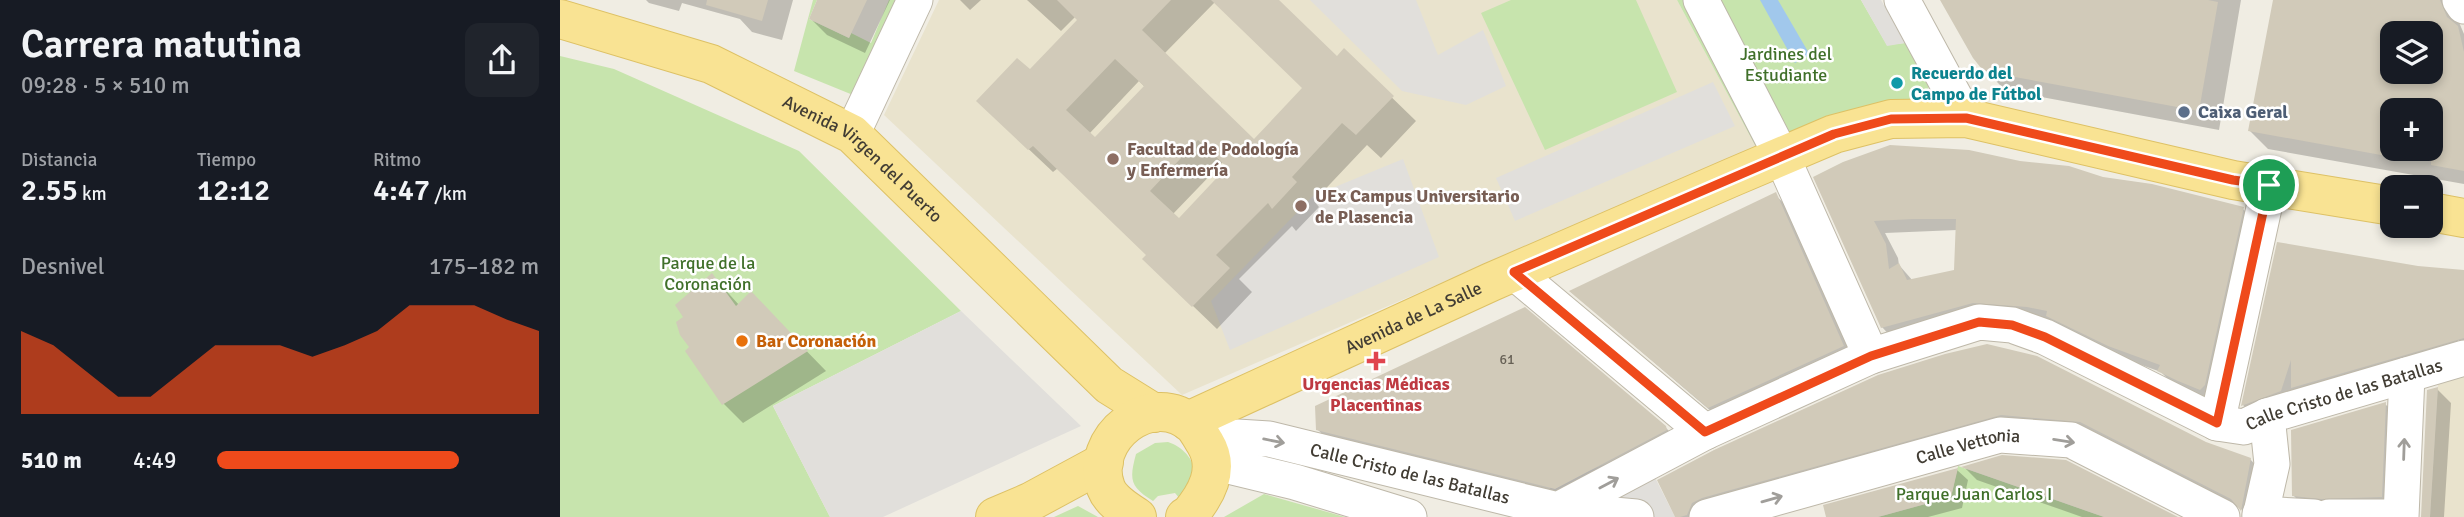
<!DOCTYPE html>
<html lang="es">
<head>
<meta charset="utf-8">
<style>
  :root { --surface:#171b24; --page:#20242c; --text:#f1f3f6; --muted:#9ea1a6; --accent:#ef4a1b }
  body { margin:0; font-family:Signika,sans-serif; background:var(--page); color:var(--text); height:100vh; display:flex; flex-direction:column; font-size:26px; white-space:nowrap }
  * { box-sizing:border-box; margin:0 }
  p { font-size:23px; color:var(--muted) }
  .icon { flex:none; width:38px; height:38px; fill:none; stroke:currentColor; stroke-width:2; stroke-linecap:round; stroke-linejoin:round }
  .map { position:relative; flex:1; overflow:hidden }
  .side { display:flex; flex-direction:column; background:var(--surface); width:560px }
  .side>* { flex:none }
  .controls { position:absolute; left:1820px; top:21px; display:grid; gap:14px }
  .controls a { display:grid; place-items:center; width:63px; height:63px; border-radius:14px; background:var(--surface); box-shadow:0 4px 10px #0003; font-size:35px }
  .pin { position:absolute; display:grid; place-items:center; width:60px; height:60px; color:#fff; margin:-30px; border:4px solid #fff; border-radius:50%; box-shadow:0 2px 7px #0007 }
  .round { display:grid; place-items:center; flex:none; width:74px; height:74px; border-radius:14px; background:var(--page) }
  .overview { display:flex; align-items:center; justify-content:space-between; height:119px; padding:0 21px }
  h1 { font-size:38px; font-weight:600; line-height:52px }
  .stats { display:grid; grid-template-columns:repeat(3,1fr); gap:10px; height:119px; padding:7px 21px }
  .stats div { display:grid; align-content:center }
  .stats b { font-size:30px; font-weight:600 }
  .stats small { font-size:19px; font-weight:400 }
  .stats p { font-size:19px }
  .chart { height:196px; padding:14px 21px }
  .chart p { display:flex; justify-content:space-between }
  .chart svg { width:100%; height:126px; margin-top:7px; fill:var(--accent); opacity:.7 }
  ul { padding:0 21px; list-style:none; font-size:23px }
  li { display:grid; grid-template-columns:112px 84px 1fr; align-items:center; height:52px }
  li i { height:18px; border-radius:9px; background:var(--accent) }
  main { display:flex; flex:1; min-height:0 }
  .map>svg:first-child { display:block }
  .education { fill:#e9e3cd }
  .green { fill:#c7e4ad }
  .parking { fill:#e1dfdb }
  .water { fill:#a1c8ec }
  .shadow { fill:#0003; fill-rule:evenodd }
  .building { fill:#d1cab9; fill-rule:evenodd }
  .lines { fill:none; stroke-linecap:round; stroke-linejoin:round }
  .minor-casing { stroke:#beb8a9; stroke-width:37 }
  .major-casing { stroke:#ddc165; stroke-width:40 }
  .minor { stroke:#fff; stroke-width:35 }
  .major { stroke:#f9e393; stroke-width:38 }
  .oneway { stroke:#a09e9a }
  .route-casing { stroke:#fff; stroke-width:14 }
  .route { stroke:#ef4a1b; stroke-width:9 }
  .culture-dot { fill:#0f9aa8; stroke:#fff; stroke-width:2.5 }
  .service-dot { fill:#5c6f8a; stroke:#fff; stroke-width:2.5 }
  .education-dot { fill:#8d6e63; stroke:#fff; stroke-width:2.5 }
  .food-dot { fill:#e8710a; stroke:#fff; stroke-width:2.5 }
  .health-dot { fill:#e0444e; stroke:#fff; stroke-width:2.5 }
  .labels { text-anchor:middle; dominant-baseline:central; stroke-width:5; stroke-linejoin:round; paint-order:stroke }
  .number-label { font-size:14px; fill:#666055 }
  .park-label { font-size:18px; fill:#40702a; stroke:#fff }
  .culture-label { font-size:18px; font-weight:bold; fill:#0d838f; stroke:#fff; text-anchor:start }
  .service-label { font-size:18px; font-weight:bold; fill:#4e5e75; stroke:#fff; text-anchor:start }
  .education-label { font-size:18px; font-weight:bold; fill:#785e54; stroke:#fff; text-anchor:start }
  .street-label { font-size:18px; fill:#423d34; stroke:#fff }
  .food-label { font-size:18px; font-weight:bold; fill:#c56008; stroke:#fff; text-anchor:start }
  .health-label { font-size:18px; font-weight:bold; fill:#be3a42; stroke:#fff }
</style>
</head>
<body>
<main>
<section class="side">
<div class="overview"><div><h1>Carrera matutina</h1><p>09:28 · 5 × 510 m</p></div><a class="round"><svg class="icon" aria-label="share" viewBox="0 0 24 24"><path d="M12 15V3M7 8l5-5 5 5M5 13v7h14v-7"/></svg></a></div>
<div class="stats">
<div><p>Distancia</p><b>2.55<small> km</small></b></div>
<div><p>Tiempo</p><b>12:12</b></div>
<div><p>Ritmo</p><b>4:47<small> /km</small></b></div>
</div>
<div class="chart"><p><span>Desnivel</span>175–182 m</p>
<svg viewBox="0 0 160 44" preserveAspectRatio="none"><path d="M0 44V15L10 20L20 29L30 38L40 38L50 29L60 20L70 20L80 20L90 24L100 20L110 15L120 6L130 6L140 6L150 11L160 15V44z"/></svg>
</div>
<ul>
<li><b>510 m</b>4:49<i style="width:75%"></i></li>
</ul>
</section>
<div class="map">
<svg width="1904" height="517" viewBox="0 0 1904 517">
  <rect width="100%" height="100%" fill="#f0ede3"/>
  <!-- education -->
  <path class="education" d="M379 0H1117L1196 147 622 395 324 115Z
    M1904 376V517H1870L1878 383Z"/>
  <!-- green -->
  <path class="green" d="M253 0H257L249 19 289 38 291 33 311 43 329 0H339L293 95 234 71Z
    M951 0H1076L1117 92 985 150 921 13Z
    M1117 0H1301L1327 45 1345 43 1369 85 1367 95 1362 101 1196 147Z
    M0 56 54 69 239 151 401 311 213 406 270 517H0Z
    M608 442C626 448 641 466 631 486 629 490 623 495 620 499L615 493 598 496 593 501C570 487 569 480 576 454L595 443Z
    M1398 466 1544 517H1318L1391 497Z
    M704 494 785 517H664Z
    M518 506 538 517H494Z"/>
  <!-- parking -->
  <path class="parking" d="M750 0H856L878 55 923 30 946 86 906 105 842 91Z
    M1301 0H1321L1345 43 1327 46Z
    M1153 82 1175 126 955 221 936 178Z
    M843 159 879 257 670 350 651 301 753 196Z
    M401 311 521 426 323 517H270L213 406Z
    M1081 450 1115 517H994L990 486Z"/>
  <!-- water -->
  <path class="water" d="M1200 0H1218L1250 55 1235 63Z"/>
  <!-- shadow -->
  <path class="shadow" d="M86 0H233L222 40 192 32 180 19 122 3 119 11 89 3Z
    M259 0H330L305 53 267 35 251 19Z
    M400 0H421L410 10Z
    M467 0H716L777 59 784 51 856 121 821 158 807 145 754 201 759 207 736 231 732 226 679 279 692 292 657 329 608 282 588 256 498 168 493 172 442 124 470 72 519 20 516 16 501 31ZM655 2 744 88 694 141 604 54ZM579 81 585 87 535 139 529 134ZM663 162 669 168 619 221 612 215Z
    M1382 0H1681L1659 130 1454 92 1443 88 1422 67Z
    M1715 0H1904L1898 20 1904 34V184L1708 149 1690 131ZM1832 33H1871V72H1832ZM1832 110H1871V149H1832Z
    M1255 178 1542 179 1683 209 1695 221 1653 401 1612 383 1601 372 1562 358 1501 328 1494 322 1434 314 1334 340 1322 327ZM1397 230 1395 272 1353 281 1339 265 1338 258 1325 233Z
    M1215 195 1232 211 1299 362 1166 424 1012 292Z
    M1718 244 1858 268 1904 273V345L1898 340 1897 361 1700 422 1683 405Z
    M152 275 179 305 191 294 266 371 183 423 164 404 131 347 126 317Z
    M1319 376 1645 443 1690 459 1701 471 1689 517 1680 508 1533 432 1142 517H1117L1099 481Z
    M1877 389 1891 403 1884 517H1863Z
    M1825 404 1845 423 1841 516 1753 515 1733 495Z
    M1105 427 1130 452 1020 512 782 453 757 429Z
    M1405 468 1614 517H1522L1417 480Z
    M1397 470 1408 480 1402 508 1368 517H1268Z"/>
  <!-- building -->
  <path class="building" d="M147 0H208L202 21 146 5Z
    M257 0H307L289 38 249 19Z
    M497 0H611L582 30 694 139 742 88 651 0H719L777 56 784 48 834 96 796 135 782 123 732 177 737 182 712 209 708 203 656 255 670 268 632 307 582 259 586 255 473 146 468 150 416 101 457 58 470 69 517 20ZM555 59 584 86 535 137 506 110ZM638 140 667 167 619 218 590 191Z
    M1380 0H1648L1658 2 1639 111 1433 73 1421 68 1413 58Z
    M1713 0H1880L1887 17 1898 26 1904 52V171L1871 165V110H1832V157L1688 131ZM1832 33H1871V72H1832Z
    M1330 145 1409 150 1460 161 1509 166 1543 177 1592 184 1684 207 1645 385 1640 390 1618 381 1597 371 1600 365 1548 346 1486 316 1487 311 1467 307 1413 303 1321 328 1253 177 1283 162ZM1353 219H1396L1394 270 1347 280 1339 263 1329 269 1326 244 1314 221Z
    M1216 192 1284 346 1148 408 1009 291Z
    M1717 242 1858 266 1904 270V338L1731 388V360L1721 391 1681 406Z
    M152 273 176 306 191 291 248 351 162 405 125 351 129 347 120 335 116 322 123 317 115 305Z
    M965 307 1106 426 1107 430 995 489 756 430 755 406Z
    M1427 344 1477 356 1646 442 1691 458 1681 511 1671 499 1520 422 1441 415 1142 498 1132 503 1127 515 1120 517H1115L1097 480 1154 450 1318 375 1385 354Z
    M1878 387 1870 517H1861L1867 390Z
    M1826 402 1822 497 1761 499 1732 496 1731 430Z
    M1442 455 1506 460 1618 517H1544L1401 467Z
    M1398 468 1391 497 1318 517H1266L1263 505Z"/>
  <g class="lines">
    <defs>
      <g id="minor">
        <path d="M1141 0 1222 157 1311 356"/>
        <path d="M1342 0 1406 118"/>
        <path d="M1900 0 1904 6"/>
        <path d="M292 134 355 0"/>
        <path d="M954 272 1145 432"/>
        <path d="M1657 423 1709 185"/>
        <path id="s1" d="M649 450 677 437 709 439 998 510 1145 432 1311 356 1419 322 1452 325 1485 337 1657 423 1684 427 1707 416 1904 358"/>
        <path d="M652 462 735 482 849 517"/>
        <path d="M998 510 1076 517"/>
        <path d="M1700 514 1754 517"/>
        <path id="s2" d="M1147 517 1440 435 1511 440 1662 517"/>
        <path d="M1700 517 1712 464 1707 416"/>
        <path d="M1769 517H1826"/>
        <path d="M1841 517 1847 375"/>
      </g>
      <g id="major">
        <path id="s3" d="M0 19 151 64 292 134 549 385 594 413"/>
        <path d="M1871 212 1904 218"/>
        <path id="s4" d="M628 421 931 282 1173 177 1274 134 1331 119 1406 118 1673 180 1832 206"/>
        <path d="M435 517 470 502 544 462"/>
        <path d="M577 517C566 510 551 501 546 488 527 439 592 387 633 425 638 430 641 437 645 443 661 469 646 495 629 515L625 517"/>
      </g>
    </defs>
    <!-- minor casing -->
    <use href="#minor" class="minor-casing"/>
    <!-- major casing -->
    <use href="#major" class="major-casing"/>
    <!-- minor -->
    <use href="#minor" class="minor"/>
    <!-- major -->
    <use href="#major" class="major"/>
  </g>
  <!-- one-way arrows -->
  <defs><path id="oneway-shaft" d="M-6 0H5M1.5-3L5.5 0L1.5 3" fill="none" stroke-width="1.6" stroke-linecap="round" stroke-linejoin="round" transform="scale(1.75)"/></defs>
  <g class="oneway">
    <use href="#oneway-shaft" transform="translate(714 441) rotate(11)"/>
    <use href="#oneway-shaft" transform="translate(1504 441) rotate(9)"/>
    <use href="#oneway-shaft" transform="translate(1844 449) rotate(-88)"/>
    <use href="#oneway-shaft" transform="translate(1049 483) rotate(-28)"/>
    <use href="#oneway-shaft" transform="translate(1212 499) rotate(-16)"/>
  </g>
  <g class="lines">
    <defs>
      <path id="route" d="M1406 118 1673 180 1709 185 1657 423 1485 337 1452 325 1419 322 1311 356 1145 432 954 272 1274 134 1331 119Z"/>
    </defs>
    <!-- route casing -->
    <use href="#route" class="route-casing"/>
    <!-- route -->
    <use href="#route" class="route"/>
  </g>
  <!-- markers -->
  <circle class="culture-dot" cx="1337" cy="83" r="7"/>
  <circle class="service-dot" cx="1624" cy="112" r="7"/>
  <g class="education-dot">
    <circle cx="553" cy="159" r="7"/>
    <circle cx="741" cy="206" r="7"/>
  </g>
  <circle class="food-dot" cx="182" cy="341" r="7"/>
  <path class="health-dot" d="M812.5 350.5h7v7h7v7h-7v7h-7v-7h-7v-7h7z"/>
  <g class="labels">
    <!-- number labels -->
    <g class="number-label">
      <text x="947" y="359">61</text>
    </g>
    <!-- park labels -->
    <g class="park-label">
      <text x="1226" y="54">Jardines del<tspan x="1226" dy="21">Estudiante</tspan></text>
      <text x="148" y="263">Parque de la<tspan x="148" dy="21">Coronación</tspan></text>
      <text x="1414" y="494">Parque Juan Carlos I</text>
    </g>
    <!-- culture labels -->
    <g class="culture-label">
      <text x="1351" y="73">Recuerdo del<tspan x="1351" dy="21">Campo de Fútbol</tspan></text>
    </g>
    <!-- service labels -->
    <g class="service-label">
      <text x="1638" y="112">Caixa Geral</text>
    </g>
    <!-- education labels -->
    <g class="education-label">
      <text x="567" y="149">Facultad de Podología<tspan x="567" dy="21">y Enfermería</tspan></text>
      <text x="755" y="196">UEx Campus Universitario<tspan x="755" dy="21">de Plasencia</tspan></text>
    </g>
    <!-- street labels -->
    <g class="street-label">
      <text stroke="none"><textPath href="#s3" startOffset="338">Avenida Virgen del Puerto</textPath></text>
      <text stroke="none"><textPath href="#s4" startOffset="248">Avenida de La Salle</textPath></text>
      <text stroke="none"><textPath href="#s1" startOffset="1216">Calle Cristo de las Batallas</textPath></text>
      <text stroke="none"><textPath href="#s2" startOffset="271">Calle Vettonia</textPath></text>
      <text stroke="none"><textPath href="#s1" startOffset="208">Calle Cristo de las Batallas</textPath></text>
    </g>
    <!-- food labels -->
    <g class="food-label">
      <text x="196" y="341">Bar Coronación</text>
    </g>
    <!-- health labels -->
    <g class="health-label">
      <text x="816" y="384">Urgencias Médicas<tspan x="816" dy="21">Placentinas</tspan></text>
    </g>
  </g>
</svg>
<div class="controls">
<a><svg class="icon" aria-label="layers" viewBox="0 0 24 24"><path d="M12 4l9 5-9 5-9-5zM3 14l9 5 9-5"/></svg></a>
<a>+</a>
<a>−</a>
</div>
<div class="pin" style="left:1709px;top:185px;background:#1e9e55"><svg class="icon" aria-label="arrive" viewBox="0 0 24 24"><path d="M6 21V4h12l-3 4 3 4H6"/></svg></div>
</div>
</main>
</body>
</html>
